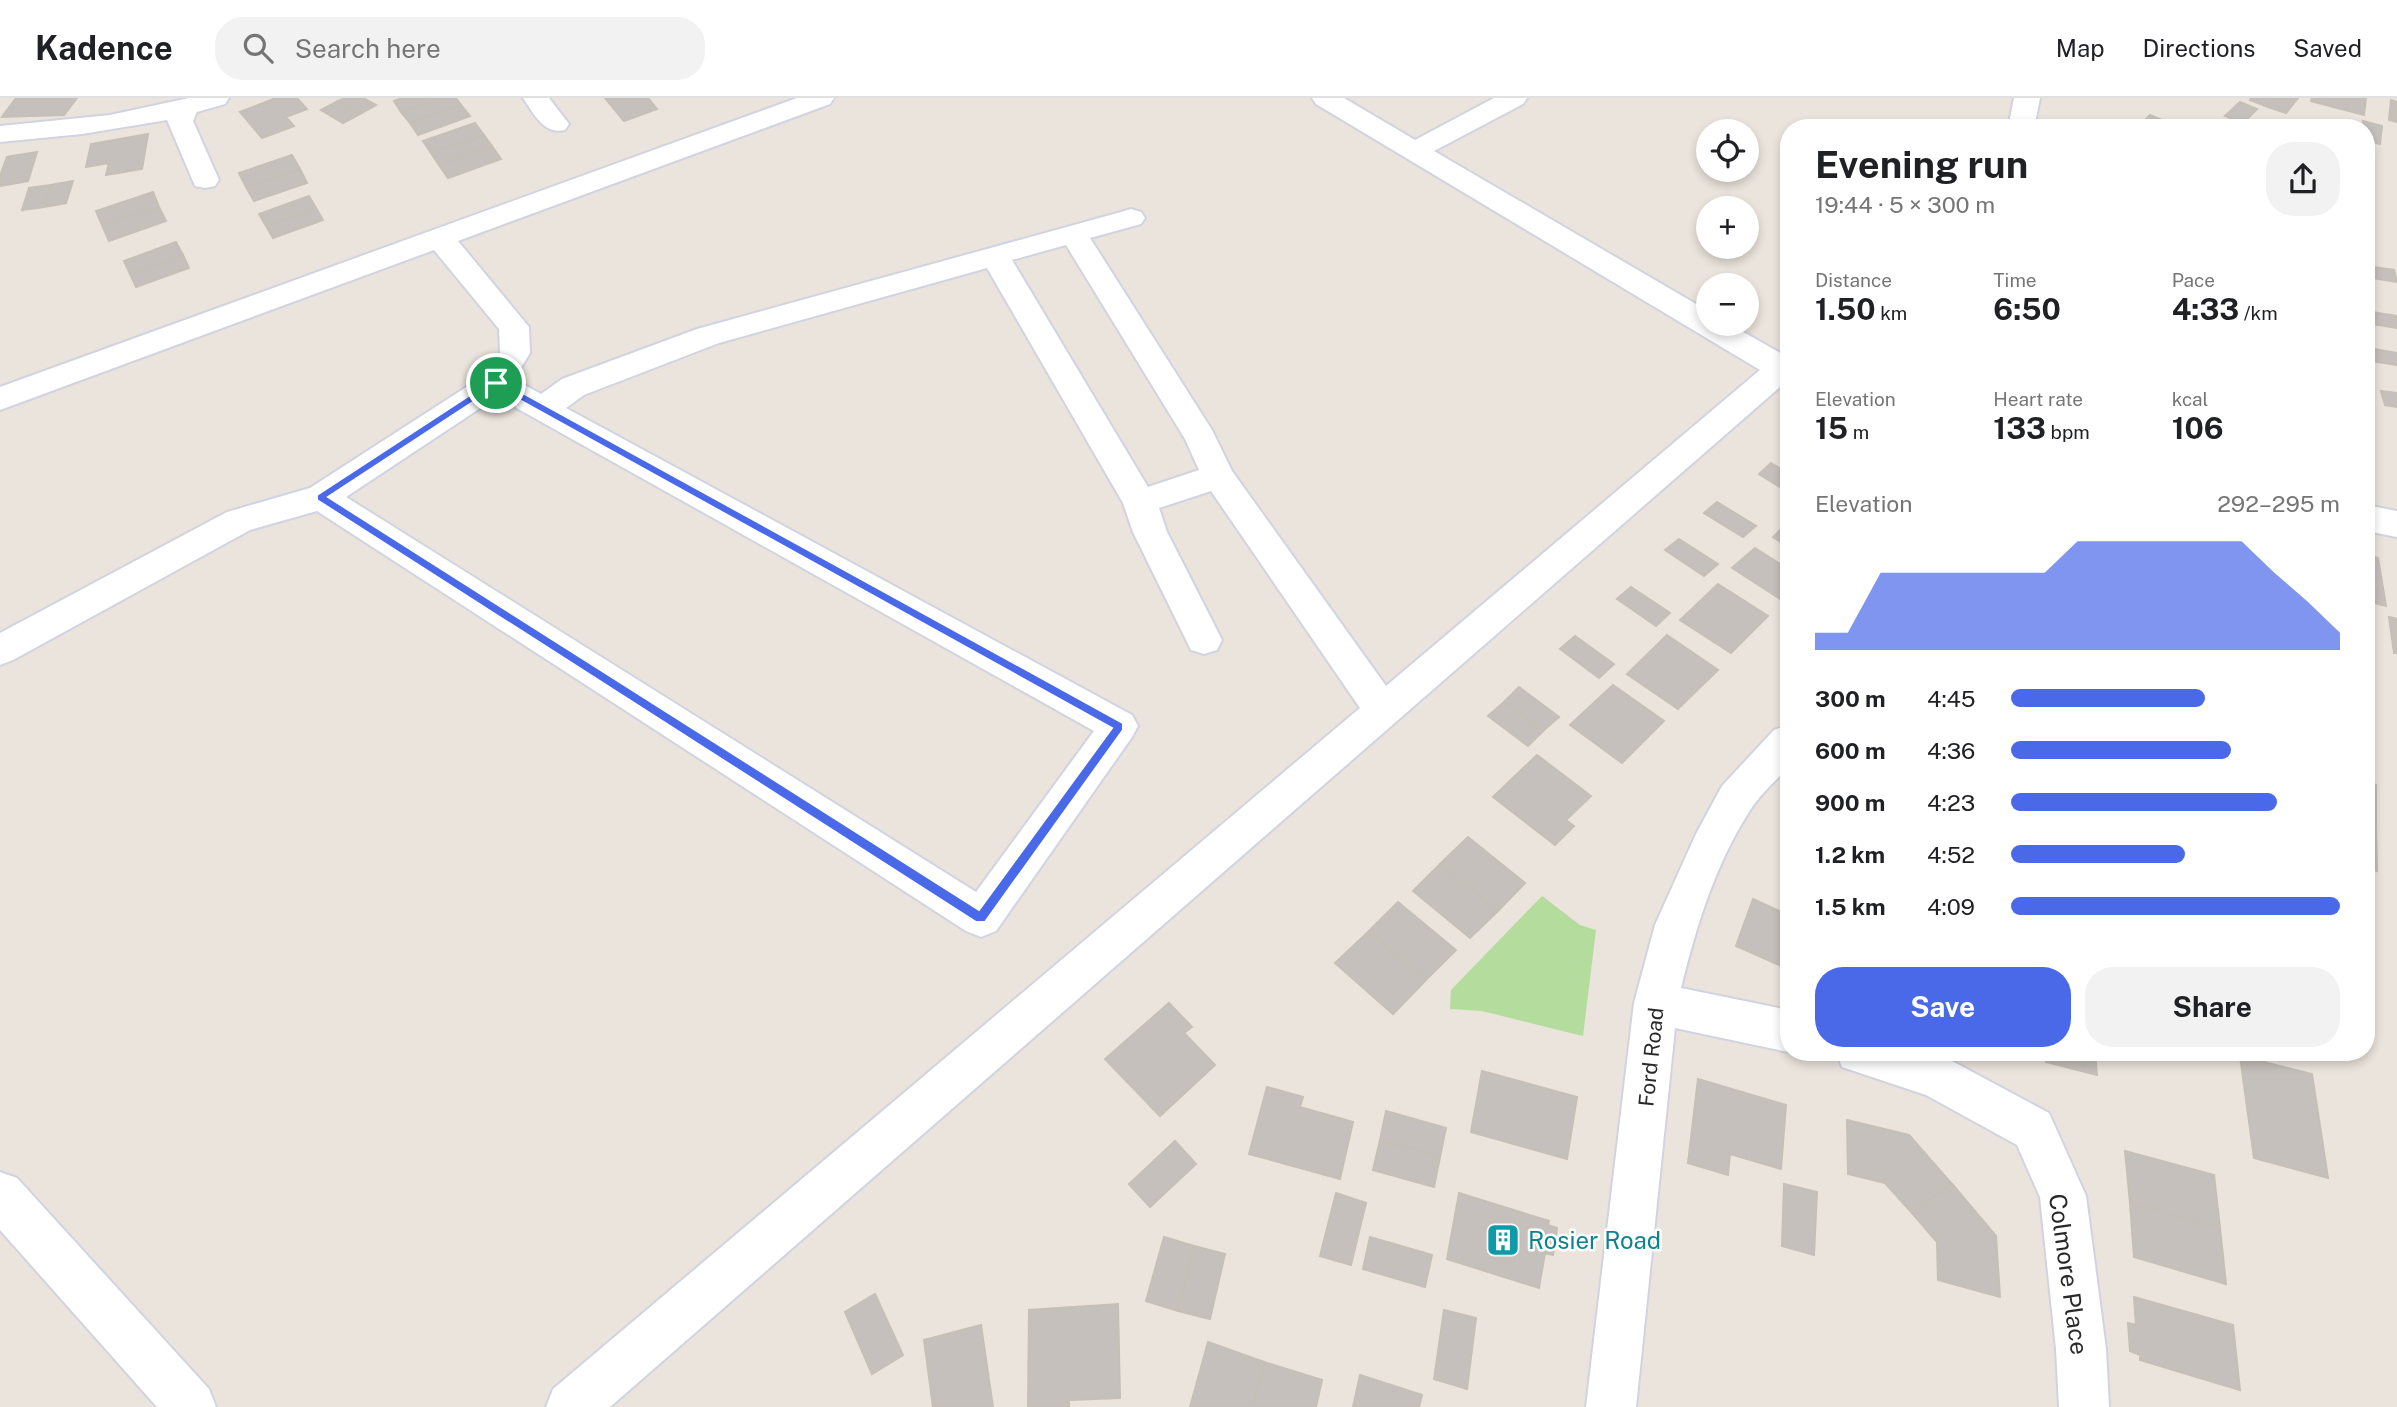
<!DOCTYPE html>
<html lang="en">
<head>
<meta charset="utf-8">
<style>
  :root { --surface:#fff; --page:#f2f2f2; --text:#202124; --muted:#757577; --line:#e0e0e0; --accent:#4969e9 }
  body { margin:0; font-family:"Public Sans",sans-serif; background:var(--page); color:var(--text); height:100vh; display:flex; flex-direction:column; font-size:26px; white-space:nowrap }
  * { box-sizing:border-box; margin:0 }
  p { font-size:23px; color:var(--muted) }
  .icon { flex:none; width:38px; height:38px; fill:none; stroke:currentColor; stroke-width:2; stroke-linecap:round; stroke-linejoin:round }
  .map { position:relative; flex:1; overflow:hidden }
  .panel { position:absolute; left:1780px; top:21px; width:595px; height:942px; display:flex; flex-direction:column; background:var(--surface); border-radius:28px; box-shadow:0 4px 10px #0003 }
  .panel>* { flex:none }
  .tools { position:absolute; left:1696px; top:21px; display:grid; gap:14px }
  .tools a { display:grid; place-items:center; width:63px; height:63px; border-radius:50%; background:var(--surface); box-shadow:0 4px 10px #0003; font-size:35px }
  .pin { position:absolute; display:grid; place-items:center; width:60px; height:60px; color:#fff; margin:-30px; border:4px solid #fff; border-radius:50%; box-shadow:0 2px 7px #0007 }
  .round { display:grid; place-items:center; flex:none; width:74px; height:74px; border-radius:28px; background:var(--page) }
  .overview { display:flex; align-items:center; justify-content:space-between; height:119px; padding:0 35px }
  h1 { font-size:38px; font-weight:700; line-height:52px }
  .figures { display:grid; grid-template-columns:repeat(3,1fr); gap:10px; height:119px; padding:7px 35px }
  .figures div { display:grid; align-content:center }
  .figures b { font-size:30px; font-weight:700 }
  .figures small { font-size:19px; font-weight:400 }
  .figures p { font-size:19px }
  .chart { height:196px; padding:14px 35px }
  .chart p { display:flex; justify-content:space-between }
  .chart svg { width:100%; height:126px; margin-top:7px; fill:var(--accent); opacity:.7 }
  .cta { display:flex; gap:14px; margin-top:auto; padding:14px 35px }
  .cta a { flex:1; height:80px; border-radius:28px; background:var(--accent); color:#fff; font-size:28px; font-weight:700; line-height:80px; text-align:center }
  .cta a+a { background:var(--page); color:var(--text) }
  ul { padding:0 35px; list-style:none; font-size:23px }
  li { display:grid; grid-template-columns:112px 84px 1fr; align-items:center; height:52px }
  li i { height:18px; border-radius:9px; background:var(--accent) }
  header { display:flex; align-items:center; gap:42px; box-sizing:border-box; height:98px; padding:0 35px; background:var(--surface); border-bottom:2px solid var(--line) }
  header strong { font-size:33px }
  nav { display:flex; gap:38px; margin-inline-start:auto; font-size:24px }
  .search { width:490px; height:63px; background:var(--page); display:flex; align-items:center; gap:18px; box-sizing:border-box; padding:0 24px; border-radius:28px; color:var(--muted); font-size:26px }
  .map>svg:first-child { display:block }
  .green { fill:#b3dc9d }
  .building { fill:#c5c0bb; stroke:#c5bfb6; stroke-width:2 }
  .lines { fill:none; stroke-linecap:round; stroke-linejoin:round }
  .minor-casing { stroke:#d1d4e0; stroke-width:4 }
  .minor { fill:#fff; fill-rule:evenodd }
  .route { fill:#4969e9; stroke:#fff; stroke-width:2; fill-rule:evenodd }
  .labels { text-anchor:middle; dominant-baseline:central; stroke-width:5; stroke-linejoin:round; paint-order:stroke }
  .street-label { font-size:21px; fill:#292929; stroke:#fff }
  .near-culture-label { font-size:24px; fill:#0d838f; stroke:#fff; text-anchor:start }
  .near-street-label { font-size:24px; fill:#292929; stroke:#fff }
</style>
</head>
<body>
<header>
<strong>Kadence</strong>
<div class="search"><svg class="icon" aria-label="search" viewBox="0 0 24 24"><circle cx="10" cy="10" r="6"/><path d="M15 15l6 6"/></svg>Search here</div>
<nav><a>Map</a><a>Directions</a><a>Saved</a></nav>
</header>
<div class="map">
<svg width="2397" height="1309" viewBox="0 0 2397 1309">
  <rect width="100%" height="100%" fill="#eae4dc"/>
  <!-- green -->
  <path class="green" d="M1542 798 1580 827 1596 832 1583 938 1482 913 1450 911 1451 892Z"/>
  <!-- building -->
  <path class="building" d="M16 0H77L64 17 2 19Z
    M276 0H297L307 11 286 19 294 28 262 40 240 14Z
    M345 0H363L376 7 360 16 338 3Z
    M402 0H442L401 14 394 3Z
    M442 0H456L461 7 410 25 401 14Z
    M605 0H648L657 11 624 23Z
    M2251 0H2275L2268 9 2250 2Z
    M2275 0H2298L2286 15 2268 9Z
    M2312 0H2366L2364 17 2311 3Z
    M2391 2 2397 4V24L2389 22Z
    M338 3 360 16 343 25 321 12Z
    M2240 4 2257 11 2243 25 2225 18Z
    M461 7 470 18 418 37 410 25Z
    M2150 17 2169 25 2171 23 2186 30H2137Z
    M2363 23 2382 28 2380 46 2366 42Z
    M475 25 484 37 431 55 423 43Z
    M148 36 142 71 106 77 109 65 86 69 91 46Z
    M484 37 492 48 439 67 431 55Z
    M492 48 501 61 448 80 439 67Z
    M37 54 28 83 0 88V78L7 59Z
    M292 57 300 71 246 89 239 75Z
    M300 71 307 85 254 103 246 89Z
    M73 83 66 105 44 109 51 87Z
    M51 87 44 109 22 112 29 90Z
    M153 94 159 109 102 127 96 113Z
    M309 98 316 110 266 128 259 116Z
    M159 109 166 123 109 143 102 127Z
    M316 110 323 122 273 140 266 128Z
    M176 144 183 157 130 176 124 163Z
    M183 157 189 170 136 189 130 176Z
    M2366 168 2394 172 2397 184 2366 179Z
    M2366 213 2397 218V230L2366 225Z
    M2368 250 2397 255V267L2372 263Z
    M2381 293 2397 295V309L2385 307Z
    M1771 365 1788 375V394L1759 376Z
    M1717 404 1756 428 1743 439 1704 415Z
    M1788 424V449L1773 439Z
    M1679 441 1718 466 1704 478 1665 452Z
    M1755 450 1788 471V503L1785 504 1732 470Z
    M2366 453 2374 454V459L2378 460 2386 508 2366 503Z
    M1718 486 1768 518 1731 555 1680 522Z
    M1631 489 1670 515 1656 528 1617 501Z
    M2389 519 2397 521V555H2394Z
    M1667 537 1718 572 1678 611 1627 576Z
    M1575 538 1614 566 1599 580 1560 551Z
    M1613 587 1664 623 1622 665 1570 627Z
    M1519 589 1559 619 1543 633 1504 604Z
    M1504 604 1543 633 1528 648 1488 618Z
    M1537 657 1591 698 1566 722 1574 728 1555 747 1493 699Z
    M2366 683 2376 687V728L2366 725Z
    M2366 725 2376 728 2377 773 2366 769Z
    M1468 739 1525 785 1498 813 1440 766Z
    M1440 766 1498 813 1470 840 1413 793Z
    M1753 801 1788 817V871L1736 848Z
    M1398 804 1456 852 1426 882 1369 833Z
    M1369 833 1426 882 1393 916 1335 865Z
    M1169 905 1192 929 1184 935 1215 967 1160 1018 1105 961Z
    M2045 954H2095L2097 977 2046 964Z
    M2240 958 2312 976 2328 1080 2254 1060Z
    M1482 973 1577 999 1567 1061 1471 1034Z
    M1698 981 1786 1007 1781 1071 1730 1056 1728 1077 1688 1065Z
    M1267 989 1303 999 1300 1009 1353 1024 1340 1081 1249 1056Z
    M1386 1013 1446 1030 1440 1059 1380 1042Z
    M1847 1022 1909 1037 1952 1086 1911 1114 1885 1085 1848 1076Z
    M1380 1042 1440 1059 1434 1089 1373 1072Z
    M1175 1043 1196 1066 1150 1109 1129 1086Z
    M2125 1053 2214 1077 2220 1130 2130 1105Z
    M1784 1086 1817 1094 1814 1157 1782 1148Z
    M1952 1086 1996 1138 2000 1199 1938 1182 1937 1144 1911 1114Z
    M1336 1095 1366 1105 1351 1167 1320 1158Z
    M1459 1095 1549 1123 1548 1127 1557 1130 1553 1157 1545 1155 1539 1190 1447 1161Z
    M2130 1105 2220 1130 2226 1186 2134 1159Z
    M1164 1139 1194 1148 1178 1213 1146 1203Z
    M1370 1139 1432 1157 1425 1189 1363 1171Z
    M1194 1148 1225 1156 1210 1221 1178 1213Z
    M875 1196 903 1257 872 1276 845 1214Z
    M2134 1199 2233 1227 2240 1292 2140 1262V1257L2130 1253 2128 1225 2136 1227Z
    M1118 1206 1120 1300 1069 1302V1309H1028L1029 1212Z
    M1444 1212 1476 1220 1467 1291 1434 1281Z
    M981 1227 993 1309H933L924 1242Z
    M1208 1244 1264 1264 1253 1309H1190Z
    M1264 1264 1322 1282 1316 1309H1253Z
    M1360 1277 1422 1297 1419 1309H1353Z"/>
  <g class="lines">
    <defs>
      <path id="minor" d="M189 0H229L225 6 197 14 193 23 219 82 215 88 205 90 195 88 167 22 82 36 0 44V28L110 17Z
        M523 0H549L569 26 565 32C544 37 534 16 523 0Z
        M797 0H834L830 6 458 143 529 229 530 255 514 281 541 296 562 281 697 231 1121 114 1131 111 1141 114 1145 120 1141 126 1090 140 1212 332 1232 373 1386 588 1760 272 1316 6 1312 0H1344L1415 42 1494 0H1527L1523 6 1434 53 1708 213V226H1729L1782 256 1788 255V282L610 1309H546L553 1291 1360 610 1211 393 1159 410 1167 434 1222 542 1217 552 1204 556 1191 552 1133 434 1123 405 987 170 719 245 584 297 566 310 1132 617 1138 628 1132 639 996 833 981 839 966 833 317 413 250 432 13 562 0 567V535L227 414 310 390 485 277 500 255 499 231 434 152 0 312V289ZM1066 147 1185 341 1199 372 1148 389 1012 162ZM497 299 1094 633 976 794 346 399Z
        M2014 0H2040L2034 30H2008Z
        M2366 407 2397 413V439L2366 433Z
        M1788 627V669C1776 683 1759 697 1749 714 1715 767 1696 829 1681 890L1788 912V954L1675 930 1636 1309H1586L1634 905 1655 827 1696 736 1722 688 1774 632Z
        M1836 954H1928L1952 963 2049 1015 2086 1098 2106 1251 2109 1309H2059L2056 1251 2040 1099 2017 1047 1926 997 1842 969Z
        M0 1074 17 1080 209 1291 216 1309H157L0 1132Z"/>
    </defs>
    <!-- minor casing -->
    <use href="#minor" class="minor-casing"/>
    <!-- minor -->
    <use href="#minor" class="minor"/>
  </g>
  <!-- route -->
  <path class="route" d="M493 282H499L1123 625V632L985 824H976L317 402V397ZM496 289 1112 630 979 812 328 399Z"/>
  <!-- icons -->
  <defs>
    <symbol id="building-square" viewBox="-11 -11 22 22"><rect x="-9" y="-9" width="18" height="18" rx="4" fill="#0f9aa8" stroke="#fff"/><path d="M-4-6H4V6H1V3H-1V6H-4ZM-2.5-4.3h1.7v1.8h-1.7ZM.8-4.3h1.7v1.8H.8ZM-2.5-1h1.7V.8h-1.7ZM.8-1h1.7V.8H.8Z" fill="#fff"/></symbol>
  </defs>
  <g fill-rule="evenodd">
    <use href="#building-square" x="1484" y="1123" width="38" height="38"/>
  </g>
  <g class="labels">
    <!-- street labels -->
    <g class="street-label">
      <text transform="translate(1651 959) rotate(-84)">Ford Road</text>
    </g>
    <!-- near-culture labels -->
    <g class="near-culture-label">
      <text x="1528" y="1142">Rosier Road</text>
    </g>
    <!-- near-street labels -->
    <g class="near-street-label">
      <text transform="translate(2069 1176) rotate(82)">Colmore Place</text>
    </g>
  </g>
</svg>
<div class="tools">
<a><svg class="icon" aria-label="locate" viewBox="0 0 24 24"><circle cx="12" cy="12" r="6"/><path d="M12 2v4M12 18v4M2 12h4M18 12h4"/></svg></a>
<a>+</a>
<a>−</a>
</div>
<div class="pin" style="left:496px;top:285px;background:#1e9e55"><svg class="icon" aria-label="arrive" viewBox="0 0 24 24"><path d="M6 21V4h12l-3 4 3 4H6"/></svg></div>
<section class="panel">
<div class="overview"><div><h1>Evening run</h1><p>19:44 · 5 × 300 m</p></div><a class="round"><svg class="icon" aria-label="share" viewBox="0 0 24 24"><path d="M12 15V3M7 8l5-5 5 5M5 13v7h14v-7"/></svg></a></div>
<div class="figures">
<div><p>Distance</p><b>1.50<small> km</small></b></div>
<div><p>Time</p><b>6:50</b></div>
<div><p>Pace</p><b>4:33<small> /km</small></b></div>
</div>
<div class="figures">
<div><p>Elevation</p><b>15<small> m</small></b></div>
<div><p>Heart rate</p><b>133<small> bpm</small></b></div>
<div><p>kcal</p><b>106</b></div>
</div>
<div class="chart"><p><span>Elevation</span>292–295 m</p>
<svg viewBox="0 0 160 44" preserveAspectRatio="none"><path d="M0 44V38L10 38L20 17L30 17L40 17L50 17L60 17L70 17L80 6L90 6L100 6L110 6L120 6L130 6L140 17L150 27L160 38V44z"/></svg>
</div>
<ul>
<li><b>300 m</b>4:45<i style="width:59%"></i></li>
<li><b>600 m</b>4:36<i style="width:67%"></i></li>
<li><b>900 m</b>4:23<i style="width:81%"></i></li>
<li><b>1.2 km</b>4:52<i style="width:53%"></i></li>
<li><b>1.5 km</b>4:09<i style="width:100%"></i></li>
</ul>
<div class="cta"><a>Save</a><a>Share</a></div>
</section>
</div>
</body>
</html>
